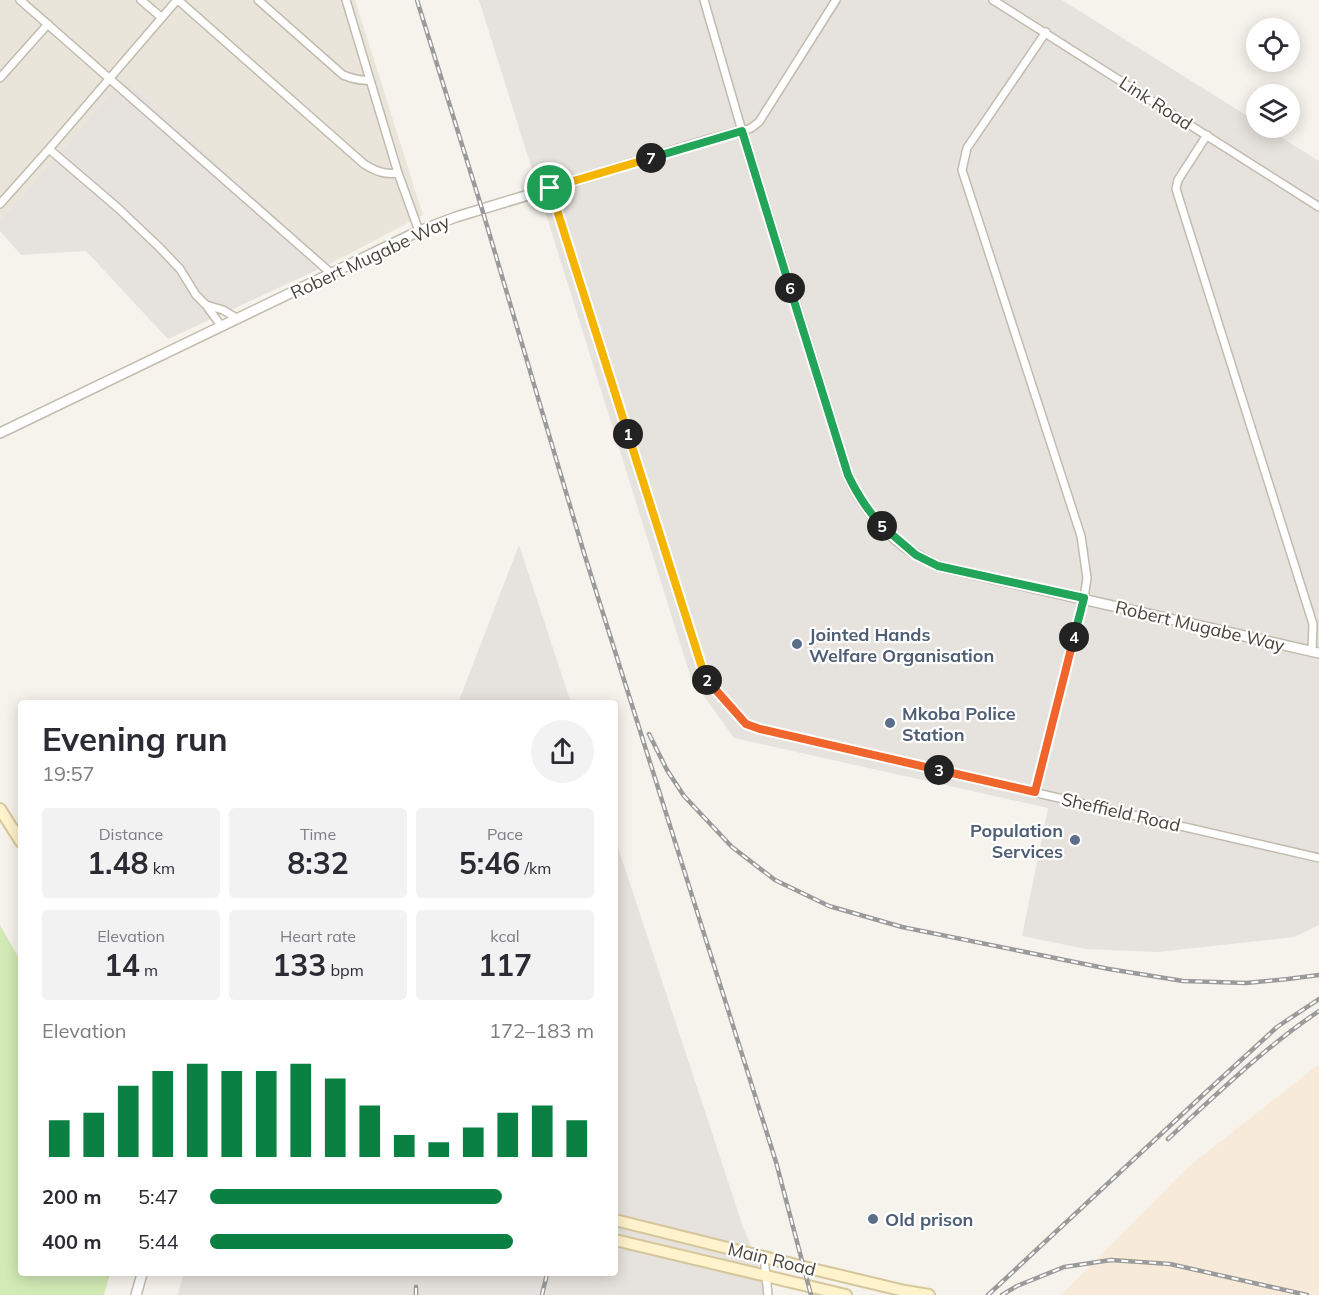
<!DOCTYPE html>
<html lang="en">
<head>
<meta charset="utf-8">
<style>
  :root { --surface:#fff; --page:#f2f2f3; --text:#2b2b33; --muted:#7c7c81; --accent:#0b8043 }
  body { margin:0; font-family:Mulish,sans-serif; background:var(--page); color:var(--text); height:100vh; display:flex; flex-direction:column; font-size:22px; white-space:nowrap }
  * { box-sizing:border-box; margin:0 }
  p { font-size:20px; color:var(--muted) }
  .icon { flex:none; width:33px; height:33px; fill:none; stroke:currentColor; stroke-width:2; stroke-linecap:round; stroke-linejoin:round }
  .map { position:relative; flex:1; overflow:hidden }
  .sheet { position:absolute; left:18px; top:700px; width:600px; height:576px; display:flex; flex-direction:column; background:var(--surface); border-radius:6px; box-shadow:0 3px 15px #0003 }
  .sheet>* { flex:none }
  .tools { position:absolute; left:1246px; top:18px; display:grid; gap:12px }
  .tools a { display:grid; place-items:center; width:54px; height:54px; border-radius:50%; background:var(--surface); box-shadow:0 3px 15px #0003; font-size:30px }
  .pin { position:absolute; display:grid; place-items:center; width:51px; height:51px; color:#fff; margin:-26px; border:3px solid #fff; border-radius:50%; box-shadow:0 2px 6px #0007 }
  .km { position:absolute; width:30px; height:30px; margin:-15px; border-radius:50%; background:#222; color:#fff; font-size:16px; line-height:30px; text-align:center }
  .round { display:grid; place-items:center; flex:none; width:63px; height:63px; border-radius:32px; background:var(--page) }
  .summary { display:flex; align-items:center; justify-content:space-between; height:102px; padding:0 24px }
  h1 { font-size:33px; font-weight:700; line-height:45px }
  .stats { display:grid; grid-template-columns:repeat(3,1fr); gap:9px; height:102px; padding:6px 24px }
  .stats div { display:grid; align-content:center; border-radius:6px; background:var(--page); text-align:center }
  .stats b { font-size:30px; font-weight:700 }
  .stats small { font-size:16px; font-weight:400 }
  .stats p { font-size:16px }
  .chart { height:168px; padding:12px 24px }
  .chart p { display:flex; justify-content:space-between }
  .chart svg { width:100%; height:108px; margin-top:6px; stroke:var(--accent); stroke-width:6 }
  ul { padding:0 24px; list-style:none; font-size:20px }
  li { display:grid; grid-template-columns:96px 72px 1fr; align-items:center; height:45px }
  li i { height:15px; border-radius:8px; background:var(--accent) }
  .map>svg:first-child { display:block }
  .residential { fill:#eae5da }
  .commercial { fill:#f7ead8 }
  .industrial { fill:#e6e2dd }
  .green { fill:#d2eab5 }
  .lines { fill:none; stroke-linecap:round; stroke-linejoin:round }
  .minor-casing { stroke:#c2bbae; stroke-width:10 }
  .tertiary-casing { stroke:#c2bbae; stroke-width:12 }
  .secondary-casing { stroke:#d6c79b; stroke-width:14 }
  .minor { stroke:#fff; stroke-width:7 }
  .tertiary { stroke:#fff; stroke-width:9 }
  .secondary { stroke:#fff3cd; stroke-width:10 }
  .rail-casing { stroke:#9a9a9a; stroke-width:4.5 }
  .rail { stroke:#fff; stroke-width:2; stroke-dasharray:7; stroke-linecap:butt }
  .split-1-casing { stroke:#fff; stroke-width:12 }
  .split-2-casing { stroke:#fff; stroke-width:12 }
  .split-3-casing { stroke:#fff; stroke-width:12 }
  .split-4-casing { stroke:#fff; stroke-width:12 }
  .split-5-casing { stroke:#fff; stroke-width:12 }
  .split-6-casing { stroke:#fff; stroke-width:12 }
  .split-7-casing { stroke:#fff; stroke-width:12 }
  .split-8-casing { stroke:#fff; stroke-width:12 }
  .split-1 { stroke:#f5b400; stroke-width:8 }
  .split-2 { stroke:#f5b400; stroke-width:8 }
  .split-3 { stroke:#f0652b; stroke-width:8 }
  .split-4 { stroke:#f0652b; stroke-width:8 }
  .split-5 { stroke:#22a559; stroke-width:8 }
  .split-6 { stroke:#22a559; stroke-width:8 }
  .split-7 { stroke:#22a559; stroke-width:8 }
  .split-8 { stroke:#f5b400; stroke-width:8 }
  .service-dot { fill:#5c6f8a; stroke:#fff; stroke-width:2 }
  .labels { text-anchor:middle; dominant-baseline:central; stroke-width:4.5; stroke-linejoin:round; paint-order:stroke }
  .street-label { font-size:18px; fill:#4b4439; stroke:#fff }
  .service-label { font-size:18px; font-weight:bold; fill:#4e5e75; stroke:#fff; text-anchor:start }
</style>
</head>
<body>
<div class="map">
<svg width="1319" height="1295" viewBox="0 0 1319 1295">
  <rect width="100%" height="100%" fill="#f6f3ec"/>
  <!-- residential -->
  <path class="residential" d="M0 0H355L423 215 330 264 124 78 0 221Z"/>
  <!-- commercial -->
  <path class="commercial" d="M1319 1064V1295H1061L1187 1168Z"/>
  <!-- industrial -->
  <path class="industrial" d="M479 0H1062L1257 122V128H1266L1319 161V925L1294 937 1158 952 1086 949 1022 936 1048 808 734 738 691 678Z
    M124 78 330 264 168 339 86 251 21 255 0 231V221Z
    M519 545 571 703H458Z
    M615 838 743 1227 771 1295H177L184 1274H615Z"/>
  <!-- green -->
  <path class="green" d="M0 925 21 962V1274H110L104 1295H0Z"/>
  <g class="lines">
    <defs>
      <path id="minor" d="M20 0 332 274
        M141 0 161 17
        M178 0 364 164C375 171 385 175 398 173
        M258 0 343 75C353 79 360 81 370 80
        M346 0 398 173 419 231
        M704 0 742 131 751 128 759 122 836 0
        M993 0 1319 207
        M0 78 48 24
        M1207 135 1178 180 1176 189 1313 624 1312 651
        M49 149 118 208 159 247 180 269 196 295 206 305 223 310 238 319
        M550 188 705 677 746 724 760 729 1319 858
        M0 204 49 149 177 0
        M206 305 222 327
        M1035 792 1084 598 1087 578 1081 536 962 170 967 148 1046 32
        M764 1257 768 1295"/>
      <path id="tertiary" d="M0 433 419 231 456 217 712 139 742 131 848 475C862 507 887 537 917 555 924 559 931 562 938 566L1319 653
        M136 1295 142 1274"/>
      <path id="secondary" d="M0 809 21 842
        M615 1220 804 1267 905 1291 929 1295
        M615 1240 846 1295"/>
    </defs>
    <!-- minor casing -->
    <use href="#minor" class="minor-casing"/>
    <!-- tertiary casing -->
    <use href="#tertiary" class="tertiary-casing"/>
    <!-- secondary casing -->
    <use href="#secondary" class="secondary-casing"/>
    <!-- minor -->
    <use href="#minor" class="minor"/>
    <!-- tertiary -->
    <use href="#tertiary" class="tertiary"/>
    <!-- secondary -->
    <use href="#secondary" class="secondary"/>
    <defs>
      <path id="rail" d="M417 0 482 209 584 553 776 1162 811 1295
        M649 734 667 770 684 796 732 847 775 880 829 906 902 927 1109 969 1183 981 1246 983 1288 979 1319 975
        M1168 1139C1216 1095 1265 1047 1319 1011
        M416 1295V1287
        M542 1295 547 1274
        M988 1295 1204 1094 1277 1027 1319 999
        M1002 1295 1017 1286 1064 1267 1111 1260 1170 1264 1307 1295"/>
    </defs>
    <!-- rail casing -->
    <use href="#rail" class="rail-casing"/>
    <!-- rail -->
    <use href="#rail" class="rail"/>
  </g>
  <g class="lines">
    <defs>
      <path id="split-1" d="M550 188 628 434"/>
      <path id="split-2" d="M628 434 705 677 707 680"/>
      <path id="split-3" d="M707 680 746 724 760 729 939 770"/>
      <path id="split-4" d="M939 770 1035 792 1074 637"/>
      <path id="split-5" d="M882 526 916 555 938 566 1084 598 1074 637"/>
      <path id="split-6" d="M790 288 848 475C858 496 867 510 882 526"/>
      <path id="split-7" d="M651 158 742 131 790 288"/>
      <path id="split-8" d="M550 188 651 158"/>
    </defs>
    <!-- split-1 casing -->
    <use href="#split-1" class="split-1-casing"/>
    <!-- split-2 casing -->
    <use href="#split-2" class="split-2-casing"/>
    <!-- split-3 casing -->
    <use href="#split-3" class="split-3-casing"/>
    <!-- split-4 casing -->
    <use href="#split-4" class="split-4-casing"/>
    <!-- split-5 casing -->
    <use href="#split-5" class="split-5-casing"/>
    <!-- split-6 casing -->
    <use href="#split-6" class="split-6-casing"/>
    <!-- split-7 casing -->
    <use href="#split-7" class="split-7-casing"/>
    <!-- split-8 casing -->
    <use href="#split-8" class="split-8-casing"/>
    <!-- split-1 -->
    <use href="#split-1" class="split-1"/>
    <!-- split-2 -->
    <use href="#split-2" class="split-2"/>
    <!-- split-3 -->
    <use href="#split-3" class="split-3"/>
    <!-- split-4 -->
    <use href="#split-4" class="split-4"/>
    <!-- split-5 -->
    <use href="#split-5" class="split-5"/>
    <!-- split-6 -->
    <use href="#split-6" class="split-6"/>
    <!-- split-7 -->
    <use href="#split-7" class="split-7"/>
    <!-- split-8 -->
    <use href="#split-8" class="split-8"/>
  </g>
  <!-- markers -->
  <g class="service-dot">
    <circle cx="797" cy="644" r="6"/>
    <circle cx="890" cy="723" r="6"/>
    <circle cx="1075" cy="840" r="6"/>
    <circle cx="873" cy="1219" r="6"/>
  </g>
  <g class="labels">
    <!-- street labels -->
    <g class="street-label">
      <text transform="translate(1156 103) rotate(33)">Link Road</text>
      <text transform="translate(370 257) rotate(-25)">Robert Mugabe Way</text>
      <text transform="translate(1200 626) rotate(13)">Robert Mugabe Way</text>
      <text transform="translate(1121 812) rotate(13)">Sheffield Road</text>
      <text transform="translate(772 1259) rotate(14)">Main Road</text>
    </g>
    <!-- service labels -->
    <g class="service-label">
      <text x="809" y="634">Jointed Hands<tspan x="809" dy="21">Welfare Organisation</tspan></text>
      <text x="902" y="713">Mkoba Police<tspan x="902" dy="21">Station</tspan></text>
      <text x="1063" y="830" text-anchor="end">Population<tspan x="1063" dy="21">Services</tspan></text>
      <text x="885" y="1219">Old prison</text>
    </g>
  </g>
</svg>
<div class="tools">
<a><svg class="icon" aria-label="locate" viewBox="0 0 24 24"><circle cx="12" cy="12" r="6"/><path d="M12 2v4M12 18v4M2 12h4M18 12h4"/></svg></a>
<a><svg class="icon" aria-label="layers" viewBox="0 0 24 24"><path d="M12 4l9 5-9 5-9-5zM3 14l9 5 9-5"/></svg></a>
</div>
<div class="pin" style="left:550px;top:188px;background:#1e9e55"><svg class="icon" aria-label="arrive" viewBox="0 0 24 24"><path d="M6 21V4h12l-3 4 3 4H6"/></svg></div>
<b class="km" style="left:628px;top:434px">1</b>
<b class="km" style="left:707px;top:680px">2</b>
<b class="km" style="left:939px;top:770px">3</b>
<b class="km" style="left:1074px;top:637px">4</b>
<b class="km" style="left:882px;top:526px">5</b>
<b class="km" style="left:790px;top:288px">6</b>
<b class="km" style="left:651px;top:158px">7</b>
<section class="sheet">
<div class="summary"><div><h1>Evening run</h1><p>19:57</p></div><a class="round"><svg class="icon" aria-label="share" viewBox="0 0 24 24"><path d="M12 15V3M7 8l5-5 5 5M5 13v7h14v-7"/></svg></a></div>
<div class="stats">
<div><p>Distance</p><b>1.48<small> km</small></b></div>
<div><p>Time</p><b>8:32</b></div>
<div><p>Pace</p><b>5:46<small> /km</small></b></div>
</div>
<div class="stats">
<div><p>Elevation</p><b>14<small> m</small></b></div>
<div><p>Heart rate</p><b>133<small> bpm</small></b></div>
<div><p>kcal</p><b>117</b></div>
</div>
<div class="chart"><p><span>Elevation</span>172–183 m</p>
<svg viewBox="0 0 160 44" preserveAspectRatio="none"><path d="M5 44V29M15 44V26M25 44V15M35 44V9M45 44V6M55 44V9M65 44V9M75 44V6M85 44V12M95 44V23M105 44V35M115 44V38M125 44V32M135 44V26M145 44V23M155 44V29"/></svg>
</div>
<ul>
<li><b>200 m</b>5:47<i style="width:76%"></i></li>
<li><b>400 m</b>5:44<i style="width:79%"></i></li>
</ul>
</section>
</div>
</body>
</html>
